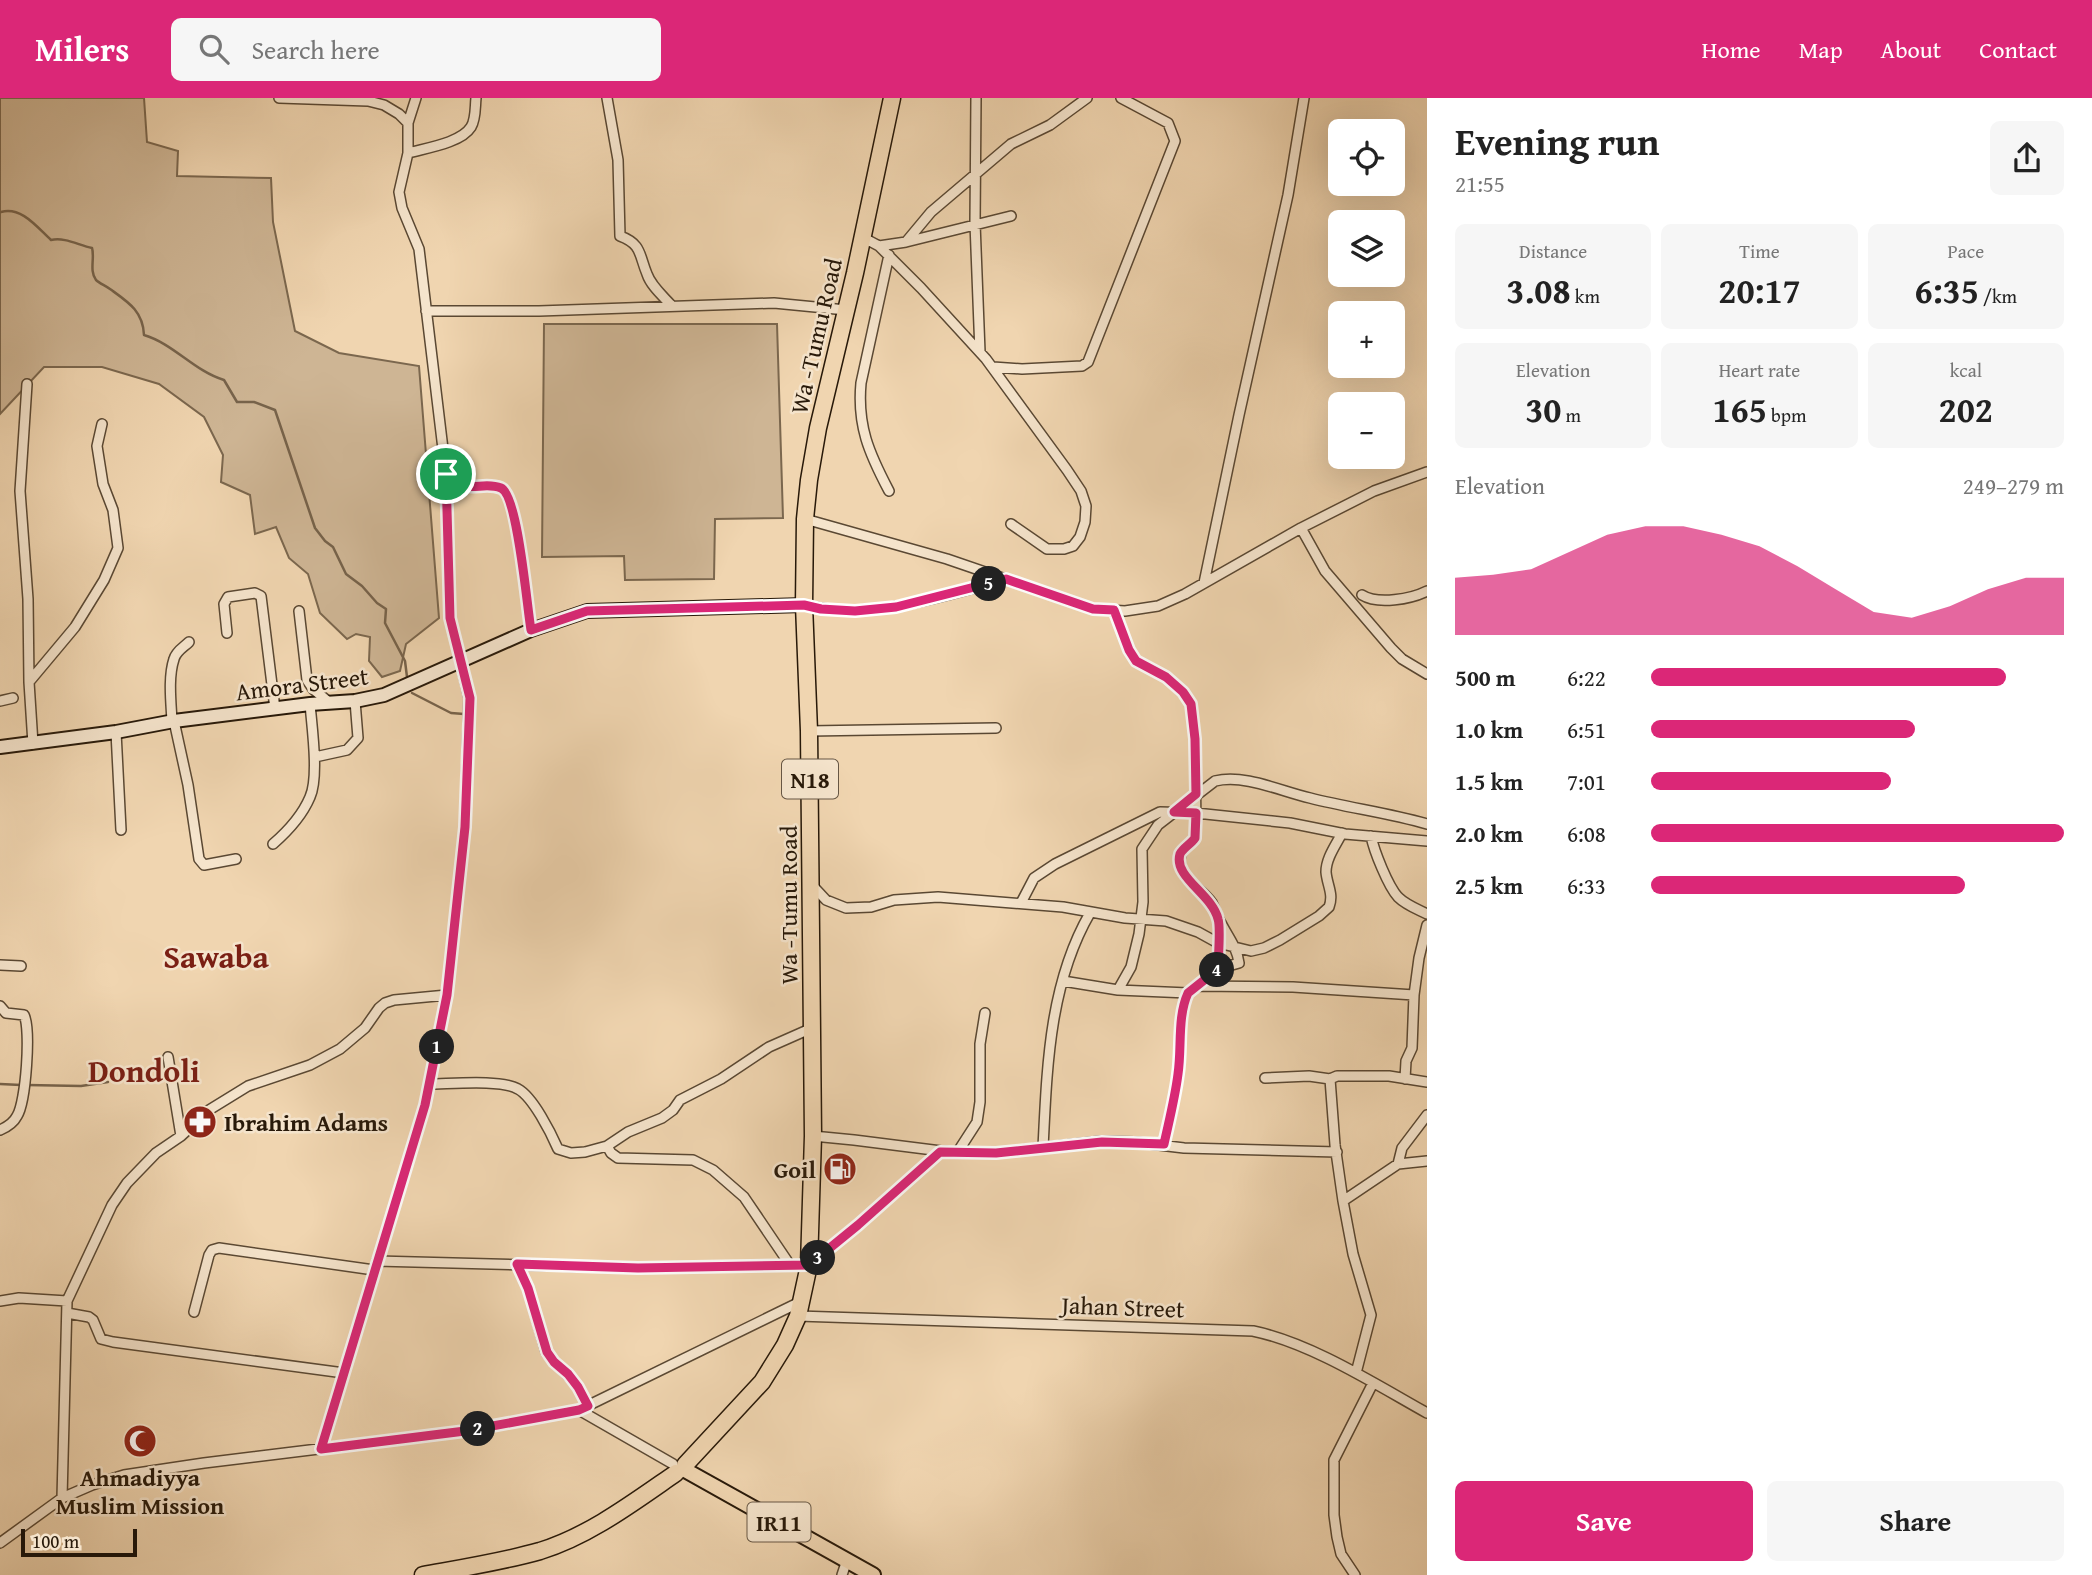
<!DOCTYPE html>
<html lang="en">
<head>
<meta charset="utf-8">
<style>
  :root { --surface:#fff; --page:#f6f6f6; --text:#222; --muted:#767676; --accent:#db2777 }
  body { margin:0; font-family:"Gentium Book Plus",serif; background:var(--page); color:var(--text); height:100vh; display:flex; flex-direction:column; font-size:26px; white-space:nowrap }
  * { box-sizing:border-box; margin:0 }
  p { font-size:23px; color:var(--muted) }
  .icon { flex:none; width:38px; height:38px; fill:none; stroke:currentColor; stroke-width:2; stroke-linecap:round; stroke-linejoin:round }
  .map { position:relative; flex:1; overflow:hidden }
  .sheet { display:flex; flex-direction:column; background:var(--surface); width:665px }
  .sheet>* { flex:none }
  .fabs { position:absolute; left:1328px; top:21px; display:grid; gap:14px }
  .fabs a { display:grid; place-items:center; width:77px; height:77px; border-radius:10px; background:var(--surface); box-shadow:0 7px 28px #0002; font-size:35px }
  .scale { position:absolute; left:21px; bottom:18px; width:116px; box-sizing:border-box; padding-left:7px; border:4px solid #281909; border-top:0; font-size:19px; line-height:24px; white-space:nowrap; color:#281909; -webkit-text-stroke:5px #f5e4cc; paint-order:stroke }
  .pin { position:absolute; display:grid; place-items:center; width:60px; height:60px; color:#fff; margin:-30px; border:4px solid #fff; border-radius:50%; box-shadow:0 2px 7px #0007 }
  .km { position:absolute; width:35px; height:35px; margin:-18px; border-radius:50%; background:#222; color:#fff; font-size:19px; line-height:35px; text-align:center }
  .round { display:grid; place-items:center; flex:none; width:74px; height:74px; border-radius:10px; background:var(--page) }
  .summary { display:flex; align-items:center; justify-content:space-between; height:119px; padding:0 28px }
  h1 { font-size:38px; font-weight:700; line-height:52px }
  .metrics { display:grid; grid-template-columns:repeat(3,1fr); gap:10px; height:119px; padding:7px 28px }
  .metrics div { display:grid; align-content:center; border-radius:10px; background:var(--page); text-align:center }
  .metrics b { font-size:35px; font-weight:700 }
  .metrics small { font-size:19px; font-weight:400 }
  .metrics p { font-size:19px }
  .chart { height:196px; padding:14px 28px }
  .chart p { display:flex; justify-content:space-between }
  .chart svg { width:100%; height:126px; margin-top:7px; fill:var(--accent); opacity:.7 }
  .cta { display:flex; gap:14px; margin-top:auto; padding:14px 28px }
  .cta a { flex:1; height:80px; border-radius:10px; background:var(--accent); color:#fff; font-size:28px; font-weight:700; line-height:80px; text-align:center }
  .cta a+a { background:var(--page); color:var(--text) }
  ul { padding:0 28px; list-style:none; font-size:23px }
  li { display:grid; grid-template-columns:112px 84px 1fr; align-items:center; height:52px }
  li i { height:18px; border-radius:9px; background:var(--accent) }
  header { display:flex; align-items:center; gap:42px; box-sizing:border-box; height:98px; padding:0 35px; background:var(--accent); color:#fff }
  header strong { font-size:33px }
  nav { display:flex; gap:38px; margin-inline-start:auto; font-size:24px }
  .search { width:490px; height:63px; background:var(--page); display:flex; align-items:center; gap:18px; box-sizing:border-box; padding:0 24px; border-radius:10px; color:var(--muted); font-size:26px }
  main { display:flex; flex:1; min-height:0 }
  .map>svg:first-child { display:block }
  .green { fill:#ceb594; stroke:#7b674e; stroke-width:2 }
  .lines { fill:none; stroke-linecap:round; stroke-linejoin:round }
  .stream { stroke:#77634b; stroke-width:2.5 }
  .street-casing { stroke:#5a4833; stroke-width:12 }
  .secondary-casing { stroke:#281909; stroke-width:16 }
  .primary-casing { stroke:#281909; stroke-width:18 }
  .highway-casing { stroke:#281909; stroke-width:19 }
  .street { stroke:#f5e4cc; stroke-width:9 }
  .secondary { stroke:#f5e4cc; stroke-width:12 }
  .primary { stroke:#f0d5b0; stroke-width:14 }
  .highway { stroke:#f0d5b0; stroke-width:16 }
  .route-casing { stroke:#fff; stroke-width:14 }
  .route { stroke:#db2777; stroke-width:9 }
  .labels { text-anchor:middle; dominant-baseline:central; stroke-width:5; stroke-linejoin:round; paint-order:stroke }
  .shield { fill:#f5e4cc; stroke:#665644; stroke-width:2 }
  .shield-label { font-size:23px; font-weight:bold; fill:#281909 }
  .street-label { font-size:24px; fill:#281909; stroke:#f5e4cc }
  .poi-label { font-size:24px; font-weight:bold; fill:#281909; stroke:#f5e4cc; text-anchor:start }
  .district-label { font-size:32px; font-weight:bold; fill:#7a1f14; stroke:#f5e4cc }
</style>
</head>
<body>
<header>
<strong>Milers</strong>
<div class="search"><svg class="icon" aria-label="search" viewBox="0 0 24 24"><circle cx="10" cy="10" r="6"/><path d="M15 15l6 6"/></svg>Search here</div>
<nav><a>Home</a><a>Map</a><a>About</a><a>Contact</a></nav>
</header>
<main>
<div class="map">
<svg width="1427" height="1477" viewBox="0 0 1427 1477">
  <rect width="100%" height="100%" fill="#f0d5b0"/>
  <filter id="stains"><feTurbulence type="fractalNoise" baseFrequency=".00286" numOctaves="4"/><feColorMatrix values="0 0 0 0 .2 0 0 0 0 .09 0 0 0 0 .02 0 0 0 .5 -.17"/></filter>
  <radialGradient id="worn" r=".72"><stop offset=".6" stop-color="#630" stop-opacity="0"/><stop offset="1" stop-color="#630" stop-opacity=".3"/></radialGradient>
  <!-- green -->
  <path class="green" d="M0 0H144L147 44 178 53 177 78 271 80 273 124 295 233 339 255 419 268 439 520 406 546 400 573 382 579 369 563 370 539 356 536 347 541 320 515 308 476 289 460 276 429 255 436 250 397 221 384 223 357 204 319 159 286 102 269H44L0 316Z
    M544 226H777L783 420 715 421 714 481 625 482 624 458 542 459Z"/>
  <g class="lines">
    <!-- stream -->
    <path class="stream" d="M1 114C21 108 37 129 51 142 65 139 78 147 92 150 95 159 89 173 96 182 99 185 106 188 110 191 128 204 143 213 144 237 174 246 194 273 224 282L237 304H254L275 312 315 430 325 443 333 449 346 476 362 488 377 505 386 511 385 525 405 563 407 579
      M412 595 451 615 464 616
      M0 986 21 987
      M27 987 81 988 108 984"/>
    <defs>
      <path id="street" d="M279 0 368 3 384 7 399 16 408 25
        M416 0 408 25V55L399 94 402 110 419 151 446 376C466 399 481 382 501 390 518 397 527 510 531 532
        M607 0 618 62 620 138C642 146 639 157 647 176 651 188 663 198 671 207
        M976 0 975 125 980 254
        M408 55C426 50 461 45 471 29 476 21 475 9 476 0
        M862 139 879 148 921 190 986 261 1067 372 1081 393 1086 408 1085 424 1080 439 1073 448 1064 451H1047L1011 426
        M906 144 931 114 1011 46 1050 27 1087 0
        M879 148 906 144 1011 118
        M889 157 861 285C857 328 869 355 889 393
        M426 213H539L774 205 846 212
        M993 269 1022 271 1082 268 1088 264 1175 43 1168 25 1121 0
        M27 286 20 393 28 501 29 584 33 646
        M805 421 947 461 1093 511 1125 513 1158 508 1185 496 1301 430 1374 393 1427 374
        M1301 430 1325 473 1391 550 1402 561 1427 576
        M1204 485 1239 317 1288 97 1304 0
        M1362 497C1378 507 1411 501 1427 493
        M804 507C872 523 939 499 1004 482
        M1114 512 1129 552 1136 563 1166 579 1183 595 1191 606 1195 641 1196 735C1194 747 1180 749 1180 762 1180 783 1201 789 1212 805 1215 811 1217 819 1221 825 1228 839 1237 849 1239 865L1218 871 1188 895C1177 919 1182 950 1178 976 1175 1000 1169 1023 1164 1046
        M299 513 307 582 313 591 330 605
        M227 535 224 506 228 499 255 495 261 498 275 611
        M29 584 75 529 104 482 118 450 113 412 103 386 97 348 102 326
        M0 603 13 600
        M172 623C171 604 168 579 174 561 176 553 184 549 189 544
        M174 623 188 687 199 761 204 767 236 761
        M809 633 996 630
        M116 634 121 732
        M315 659 347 652 358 640 355 603
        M1371 738C1374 753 1388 788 1398 799 1406 807 1417 811 1427 816
        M273 746C288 733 302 718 310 699 319 679 312 630 310 606
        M812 787 826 802 846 810 871 809 894 802 938 799 1063 809 1125 820 1166 823 1198 834 1218 845 1251 853 1264 850 1280 842 1319 818 1329 809C1334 796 1327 787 1326 774 1326 760 1336 747 1342 735
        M1021 805 1034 780 1055 766 1160 714 1196 715 1290 725 1345 736 1427 743
        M0 867 21 868
        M1218 871 1219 824
        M1063 883 1118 892 1188 895
        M1196 888 1293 889 1414 897
        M1118 892 1131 869 1139 836 1143 804 1142 751 1158 727 1215 683C1245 676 1280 693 1310 700 1349 710 1389 715 1427 726
        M0 908 6 915 24 917C31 931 26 1004 17 1018 14 1024 7 1029 0 1032
        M168 959 181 1038
        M1265 980 1309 978 1330 981 1337 978H1389L1427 984
        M1330 981 1335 1047 1343 1103 1353 1156 1371 1217 1356 1275
        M1405 981 1406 963 1412 950 1414 897 1419 860 1427 827
        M429 986C450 986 501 981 518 991 533 999 551 1035 558 1051L571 1055 585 1054 607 1048 628 1034 662 1020 673 1012 680 1002 721 981 769 949 812 930
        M813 1038 854 1042 957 1055H996L1102 1043 1134 1044 1184 1050 1337 1054
        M607 1048 611 1055 618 1060 693 1062 713 1072 744 1099 790 1167
        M1043 1050C1047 970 1049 886 1090 815
        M957 1055 977 1024 980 1004V946L985 915
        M1398 1066 1402 1050 1427 1017
        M1343 1103 1398 1066 1427 1063
        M377 1163 638 1170 809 1167 858 1127 940 1054
        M517 1166 528 1190 546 1254 554 1264 567 1276 578 1289 588 1308
        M0 1203 19 1200 67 1203
        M194 1214 209 1157 212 1152 219 1150 374 1172
        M67 1215 89 1219 93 1222 101 1241 113 1244 344 1275
        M798 1218 1253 1233C1311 1245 1375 1286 1427 1315
        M579 1312 673 1366
        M321 1351 425 1007 447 897 465 729 469 600 450 519 446 376
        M62 1400 67 1203 112 1107 127 1085 156 1055 181 1038 209 1012 248 988 310 967 340 951 365 930 379 910 385 905 394 902 447 897
        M0 1445 62 1400 92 1387 124 1377 204 1365 465 1333 579 1312 802 1203
        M842 1477 847 1462
        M1355 1477 1341 1456 1337 1439 1334 1417V1362L1373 1285"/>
      <path id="secondary" d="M0 649 116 634 174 623 310 606 355 603 384 597 531 532 587 513 804 507"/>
      <path id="primary" d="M685 1372 873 1477"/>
      <path id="highway" d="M685 1367 762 1284 785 1247 798 1218 809 1167 813 1038 809 633 804 507 805 421 809 382 818 330 855 175 892 0
        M423 1477C462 1470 501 1464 540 1453 589 1438 634 1404 676 1375"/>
    </defs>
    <!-- street casing -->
    <use href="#street" class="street-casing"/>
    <!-- secondary casing -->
    <use href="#secondary" class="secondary-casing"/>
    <!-- primary casing -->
    <use href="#primary" class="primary-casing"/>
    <!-- highway casing -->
    <use href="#highway" class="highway-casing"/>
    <!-- street -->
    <use href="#street" class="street"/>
    <!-- secondary -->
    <use href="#secondary" class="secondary"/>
    <!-- primary -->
    <use href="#primary" class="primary"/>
    <!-- highway -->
    <use href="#highway" class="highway"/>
  </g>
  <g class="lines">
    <defs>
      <path id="route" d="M446 376C466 399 481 382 501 390 518 397 527 510 531 532L587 513 804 507 821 511 855 513 896 509 1006 481 1093 511 1114 512 1129 552 1136 563 1166 579 1183 594 1191 606 1195 641 1196 696 1174 714 1196 715 1195 740C1191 746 1183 750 1180 756 1173 779 1212 796 1218 821 1221 829 1218 860 1218 871L1188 895C1177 919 1182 950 1178 976 1175 1000 1169 1023 1164 1046L1102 1044 996 1055 940 1054 858 1127 809 1167 638 1170 517 1166 528 1190 547 1254 554 1264 568 1276 578 1289 588 1308 579 1312 465 1333 321 1351 425 1007 447 897 465 729 470 600 450 520Z"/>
    </defs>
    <!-- route casing -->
    <use href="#route" class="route-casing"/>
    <!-- route -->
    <use href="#route" class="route"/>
  </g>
  <!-- icons -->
  <defs>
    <symbol id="pharmacy-disc" viewBox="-11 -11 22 22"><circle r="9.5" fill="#8f2418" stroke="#f5e4cc"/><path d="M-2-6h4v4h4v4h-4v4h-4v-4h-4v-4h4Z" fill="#fff"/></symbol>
    <symbol id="fuel-disc" viewBox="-11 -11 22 22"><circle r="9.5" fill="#8f2418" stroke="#f5e4cc"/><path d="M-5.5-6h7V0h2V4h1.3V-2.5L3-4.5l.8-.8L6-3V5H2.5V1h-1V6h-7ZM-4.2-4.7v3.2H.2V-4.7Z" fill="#fff"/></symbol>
    <symbol id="mosque-disc" viewBox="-11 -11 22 22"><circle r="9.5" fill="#8f2418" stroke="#f5e4cc"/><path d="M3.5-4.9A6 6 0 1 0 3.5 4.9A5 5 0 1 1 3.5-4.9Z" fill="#fff"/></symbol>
  </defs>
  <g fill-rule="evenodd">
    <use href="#pharmacy-disc" x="181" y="1005" width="38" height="38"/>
    <use href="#fuel-disc" x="821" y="1052" width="38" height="38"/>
    <use href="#mosque-disc" x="121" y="1324" width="38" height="38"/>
  </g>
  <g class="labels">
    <!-- shield labels -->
    <g class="shield">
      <rect x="782" y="661.5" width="56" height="39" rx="5"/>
      <rect x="747.5" y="1404.5" width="63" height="39" rx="5"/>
    </g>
    <g class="shield-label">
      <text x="810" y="681">N18</text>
      <text x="779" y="1424">IR11</text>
    </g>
    <!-- street labels -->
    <g class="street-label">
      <text transform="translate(816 238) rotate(-77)">Wa -Tumu Road</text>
      <text transform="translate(302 586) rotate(-7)">Amora Street</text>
      <text transform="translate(788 807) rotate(-90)">Wa -Tumu Road</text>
      <text transform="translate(1123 1209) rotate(2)">Jahan Street</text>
    </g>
    <!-- poi labels -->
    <g class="poi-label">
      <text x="224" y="1024">Ibrahim Adams</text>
      <text x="816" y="1071" text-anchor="end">Goil</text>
      <text x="140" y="1379" text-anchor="middle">Ahmadiyya<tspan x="140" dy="28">Muslim Mission</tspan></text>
    </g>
    <!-- district labels -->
    <g class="district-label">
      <text x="216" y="858">Sawaba</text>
      <text x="144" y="972">Dondoli</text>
    </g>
  </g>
  <rect width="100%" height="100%" filter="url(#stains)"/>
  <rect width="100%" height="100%" fill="url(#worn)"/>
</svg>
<div class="fabs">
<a><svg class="icon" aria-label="locate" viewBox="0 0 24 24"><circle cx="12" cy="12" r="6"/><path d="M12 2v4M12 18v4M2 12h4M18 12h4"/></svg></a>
<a><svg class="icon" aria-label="layers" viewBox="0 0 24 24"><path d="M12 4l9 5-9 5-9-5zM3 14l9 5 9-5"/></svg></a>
<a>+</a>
<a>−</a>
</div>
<div class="scale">100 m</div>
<div class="pin" style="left:446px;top:376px;background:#1e9e55"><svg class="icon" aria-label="arrive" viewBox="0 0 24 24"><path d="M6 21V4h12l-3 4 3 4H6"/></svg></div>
<b class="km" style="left:437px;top:949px">1</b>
<b class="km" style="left:478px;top:1331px">2</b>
<b class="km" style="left:818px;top:1160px">3</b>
<b class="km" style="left:1217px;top:872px">4</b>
<b class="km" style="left:989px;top:486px">5</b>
</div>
<section class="sheet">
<div class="summary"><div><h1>Evening run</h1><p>21:55</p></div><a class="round"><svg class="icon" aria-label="share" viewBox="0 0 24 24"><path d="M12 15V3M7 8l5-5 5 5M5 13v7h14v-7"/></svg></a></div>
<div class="metrics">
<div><p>Distance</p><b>3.08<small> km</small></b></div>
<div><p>Time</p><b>20:17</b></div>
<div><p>Pace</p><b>6:35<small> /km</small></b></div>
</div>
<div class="metrics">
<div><p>Elevation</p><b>30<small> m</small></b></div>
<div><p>Heart rate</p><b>165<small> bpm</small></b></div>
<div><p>kcal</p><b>202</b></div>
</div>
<div class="chart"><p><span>Elevation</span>249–279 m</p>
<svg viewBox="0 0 160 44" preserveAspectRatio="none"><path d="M0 44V24L10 23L20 21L30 15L40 9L50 6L60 6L70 9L80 13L90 20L100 28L110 36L120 38L130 34L140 28L150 24L160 24V44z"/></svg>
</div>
<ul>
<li><b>500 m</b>6:22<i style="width:86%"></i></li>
<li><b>1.0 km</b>6:51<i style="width:64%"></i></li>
<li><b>1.5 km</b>7:01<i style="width:58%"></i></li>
<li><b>2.0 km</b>6:08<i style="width:100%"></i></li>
<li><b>2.5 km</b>6:33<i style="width:76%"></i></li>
</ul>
<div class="cta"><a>Save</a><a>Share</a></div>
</section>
</main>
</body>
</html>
